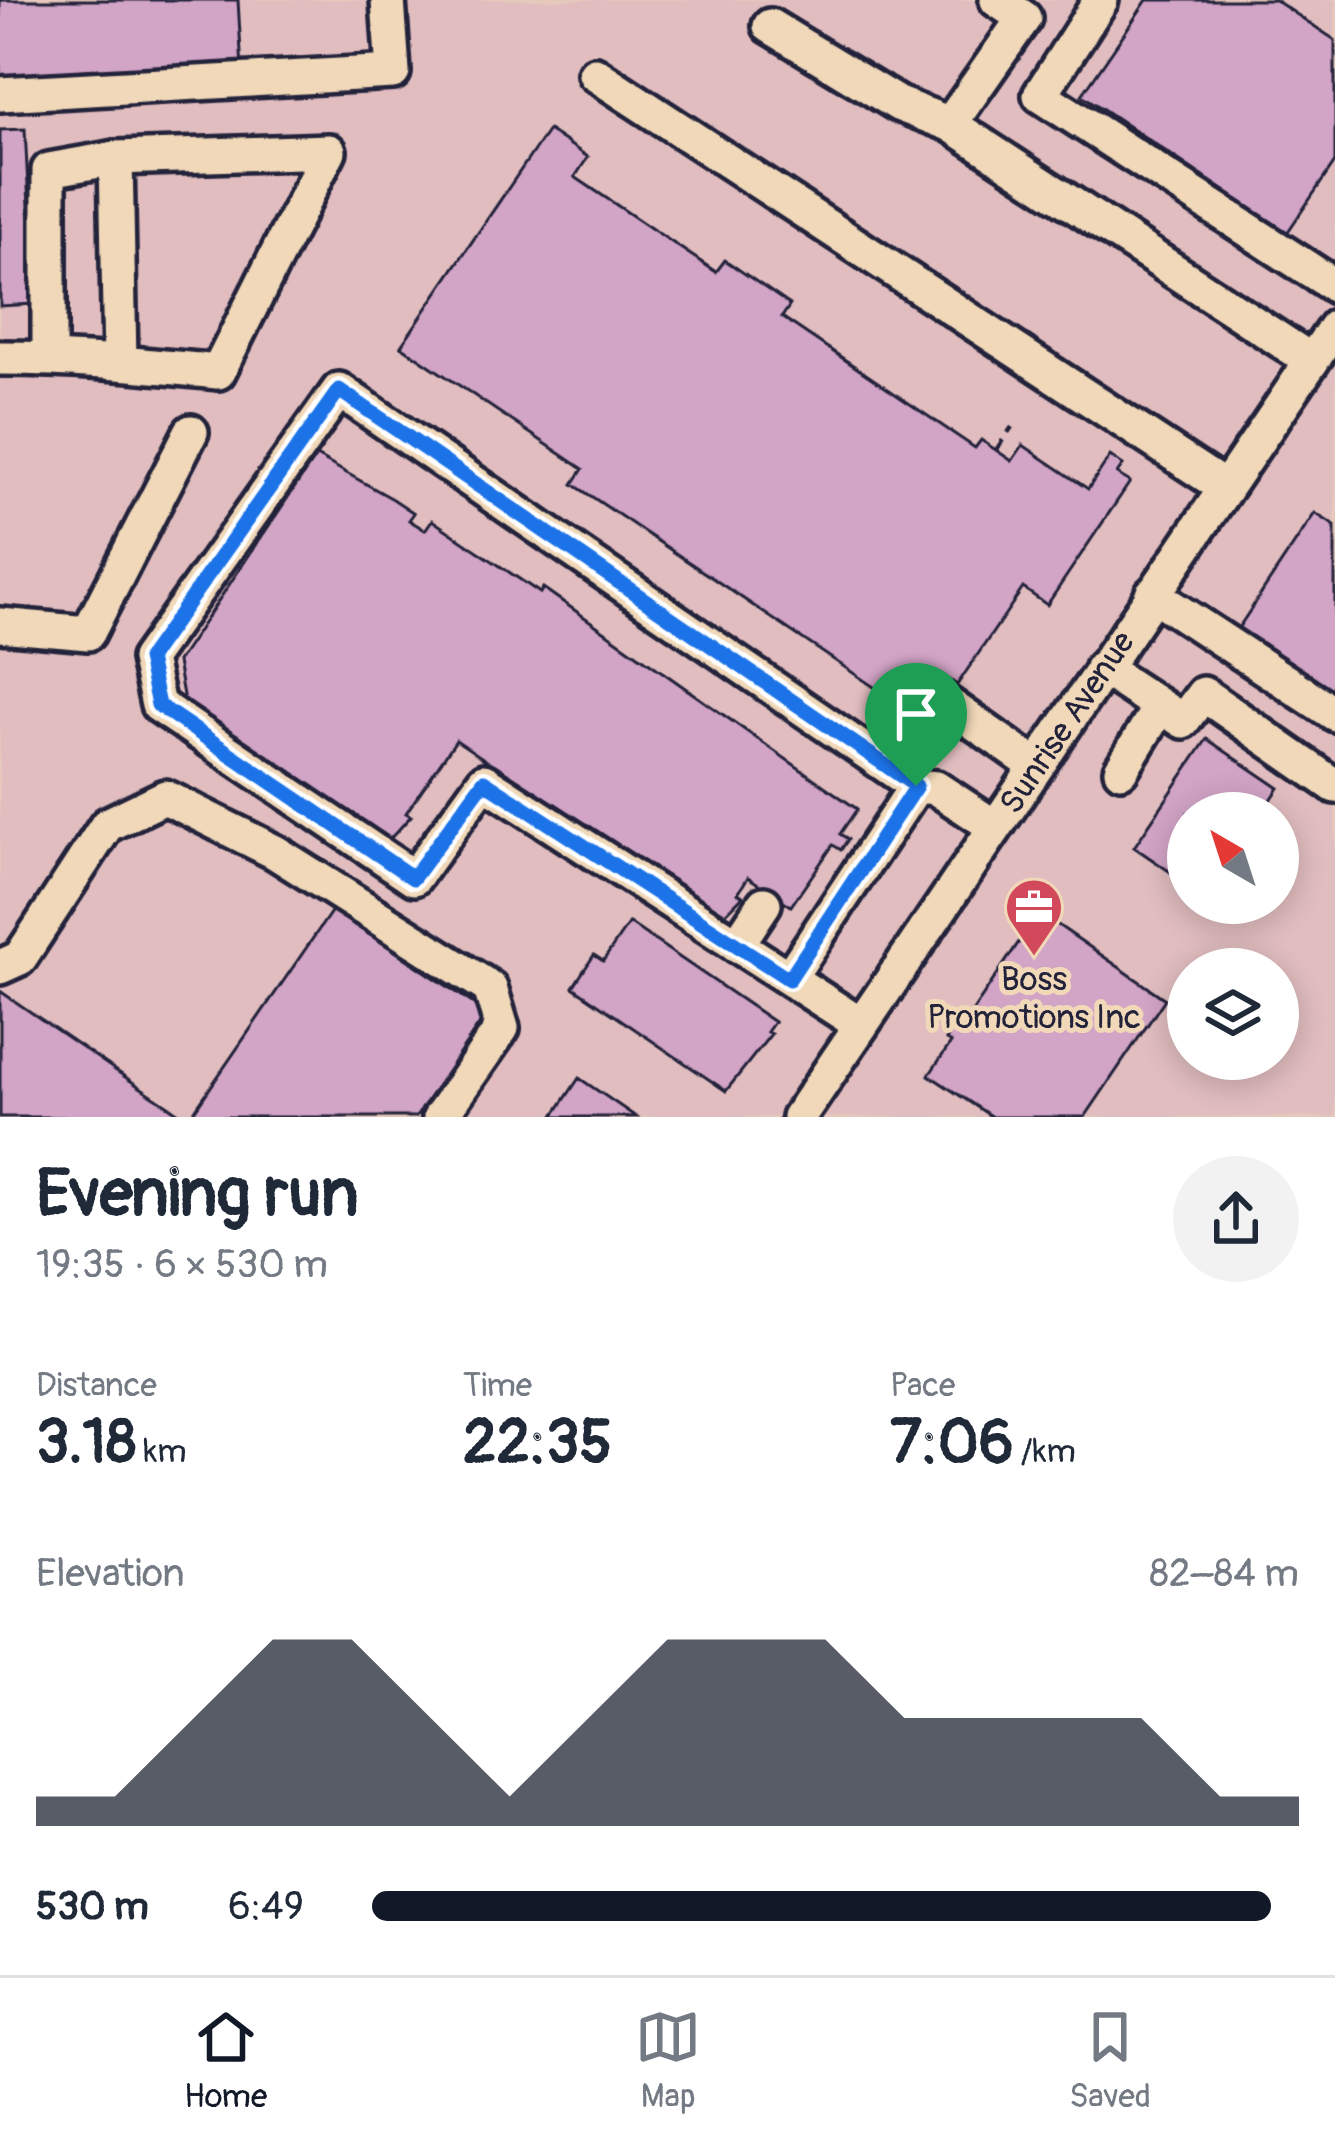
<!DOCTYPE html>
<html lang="en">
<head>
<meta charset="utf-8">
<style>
  :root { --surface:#fff; --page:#f2f2f3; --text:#1f2937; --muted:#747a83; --line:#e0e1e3; --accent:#111827 }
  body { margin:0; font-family:Pangolin,sans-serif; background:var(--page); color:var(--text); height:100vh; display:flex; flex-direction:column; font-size:45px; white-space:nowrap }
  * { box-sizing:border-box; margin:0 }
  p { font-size:39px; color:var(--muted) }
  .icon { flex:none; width:66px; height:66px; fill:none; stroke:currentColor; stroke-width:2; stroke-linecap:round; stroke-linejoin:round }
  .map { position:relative; height:1117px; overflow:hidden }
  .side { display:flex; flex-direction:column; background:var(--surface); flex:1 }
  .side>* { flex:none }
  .needle { width:78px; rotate:321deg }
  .buttons { position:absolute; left:1167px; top:792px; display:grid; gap:24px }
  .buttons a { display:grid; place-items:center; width:132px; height:132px; border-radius:50%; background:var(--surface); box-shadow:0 6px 30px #0003; font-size:60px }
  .pin { position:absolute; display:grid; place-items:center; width:102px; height:102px; color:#fff; margin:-123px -51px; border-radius:50% 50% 50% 0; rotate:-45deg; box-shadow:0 0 12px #0007 }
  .pin .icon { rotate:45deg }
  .round { display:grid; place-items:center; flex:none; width:126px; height:126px; border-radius:63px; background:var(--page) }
  .summary { display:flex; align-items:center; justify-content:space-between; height:204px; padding:0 36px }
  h1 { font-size:66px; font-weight:700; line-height:90px }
  .stats { display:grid; grid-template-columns:repeat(3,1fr); gap:18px; height:204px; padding:12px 36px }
  .stats div { display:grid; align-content:center }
  .stats b { font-size:60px; font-weight:700 }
  .stats small { font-size:33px; font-weight:400 }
  .stats p { font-size:33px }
  .chart { height:336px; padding:24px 36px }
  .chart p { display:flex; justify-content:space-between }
  .chart svg { width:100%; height:216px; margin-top:12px; fill:var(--accent); opacity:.7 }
  ul { padding:0 36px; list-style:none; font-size:39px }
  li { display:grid; grid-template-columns:192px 144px 1fr; align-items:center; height:90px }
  li i { height:30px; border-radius:15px; background:var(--accent) }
  .tabs { display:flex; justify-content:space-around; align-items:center; height:168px; border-top:3px solid var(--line); background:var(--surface); font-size:33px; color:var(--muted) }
  .tabs a { display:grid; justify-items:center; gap:6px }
  .tabs .active { color:var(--accent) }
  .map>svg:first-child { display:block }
  .built { fill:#e1bdbf; fill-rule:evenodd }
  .building { fill:#d2a4c6; stroke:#22223b; stroke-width:3 }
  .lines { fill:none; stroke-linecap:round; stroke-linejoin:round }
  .minor-casing { stroke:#22223b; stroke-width:42 }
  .path { stroke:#22223b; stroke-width:4.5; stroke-dasharray:12 9; stroke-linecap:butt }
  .minor { stroke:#f0d8b8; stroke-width:33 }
  .route-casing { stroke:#fff; stroke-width:24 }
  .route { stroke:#1a73e8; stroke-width:15 }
  .labels { text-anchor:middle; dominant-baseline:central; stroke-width:10; stroke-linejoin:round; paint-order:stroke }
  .street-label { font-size:33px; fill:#22223b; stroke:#f0d8b8 }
  .poi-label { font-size:33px; fill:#22223b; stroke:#f0d8b8 }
</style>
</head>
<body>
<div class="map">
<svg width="1335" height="1117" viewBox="0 0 1335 1117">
  <rect width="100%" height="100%" fill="#e7c8bc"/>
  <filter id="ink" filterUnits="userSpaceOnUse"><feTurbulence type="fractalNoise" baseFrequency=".00833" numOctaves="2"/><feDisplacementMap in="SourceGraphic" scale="24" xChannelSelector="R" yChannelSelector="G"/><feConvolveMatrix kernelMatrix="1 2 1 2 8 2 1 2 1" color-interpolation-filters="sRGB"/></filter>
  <g filter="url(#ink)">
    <!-- built -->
    <path class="built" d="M0 0H1335V1117H0ZM1188 813H1278V903H1188ZM1188 969H1278V1059H1188Z"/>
    <!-- building -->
    <path class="building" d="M0 0H238L242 70 0 81Z
      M1147 0H1275L1335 40V162L1287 233 1082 95Z
      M25 129 34 304 0 306V130Z
      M548 130 588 157 575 177 716 272 725 260 790 305 782 317 975 448 981 440 1012 461 1023 445 1088 489 1110 456 1123 465 1117 474 1130 482 1047 605 1023 588 957 685 941 674 914 714 573 484 583 469 401 346Z
      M316 456 393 499 414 513 409 520 425 530 432 520 540 593 543 588 857 809 840 834 848 839 841 850 833 845 791 906 748 877 738 893 743 896 720 919 456 740 406 813 411 816 388 841 184 701 177 662Z
      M1315 513 1335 526V696L1237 630Z
      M1207 739 1279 788 1262 813H1188V884L1134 847Z
      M333 909 487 1013 416 1117H190Z
      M1039 912 1165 999 1085 1117H992L929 1075 951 1043 946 1040 956 1023 962 1027Z
      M629 923 774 1022 767 1032 771 1034 726 1091 573 987 594 955 603 961Z
      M0 991 131 1081 185 1117H0Z
      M579 1078 636 1117H553Z"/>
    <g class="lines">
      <defs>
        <g id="minor">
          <path d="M997 0 1024 18 950 124 1312 361"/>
          <path d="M1101 0 1040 95 1335 286"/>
          <path d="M770 26 898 104 950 124"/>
          <path d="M595 74 1224 487"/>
          <path d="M0 94 393 72 388 0"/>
          <path d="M0 358C73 358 145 365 218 372L329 151 116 158 120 362"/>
          <path d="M49 358V170L116 158"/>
          <path d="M1152 594 1335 714"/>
          <path d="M0 625 88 633 191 432"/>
          <path d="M1102 668 1183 721 1203 694 1335 786"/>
          <path d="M935 695 1036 766"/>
          <path d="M1121 770 1159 708"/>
          <path d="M737 945 764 904"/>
          <path d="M0 967 20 958 107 825 165 797 275 852 490 988 502 1028 440 1117"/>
          <path d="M789 978 916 786"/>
          <path d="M861 1025 484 781 414 878 158 705 148 659 339 390 916 786 936 788 995 827"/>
          <path id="s1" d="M799 1117 1335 327"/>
        </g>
      </defs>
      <!-- minor casing -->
      <use href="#minor" class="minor-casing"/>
      <!-- path -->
      <path class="path" d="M996 450 1012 427"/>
      <!-- minor -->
      <use href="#minor" class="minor"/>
    </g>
  </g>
  <g class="lines" filter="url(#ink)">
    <defs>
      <path id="route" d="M339 390 916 786 789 979 484 781 413 878 158 705 148 659Z"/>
    </defs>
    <!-- route casing -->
    <use href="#route" class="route-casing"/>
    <!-- route -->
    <use href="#route" class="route"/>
  </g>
  <!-- icons -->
  <defs>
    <symbol id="office-pin" viewBox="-11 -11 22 30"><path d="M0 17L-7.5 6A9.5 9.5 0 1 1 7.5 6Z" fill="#d1495b" stroke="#f0d8b8"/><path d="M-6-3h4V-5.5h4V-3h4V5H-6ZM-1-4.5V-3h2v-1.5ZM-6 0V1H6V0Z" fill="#fff"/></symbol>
  </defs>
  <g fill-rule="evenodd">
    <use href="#office-pin" x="1001" y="874" width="66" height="90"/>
  </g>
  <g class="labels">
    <!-- street labels -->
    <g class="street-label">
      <text stroke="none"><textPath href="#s1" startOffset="477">Sunrise Avenue</textPath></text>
    </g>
    <!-- poi labels -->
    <g class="poi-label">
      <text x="1034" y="979">Boss<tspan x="1034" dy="38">Promotions Inc</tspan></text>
    </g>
  </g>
</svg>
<div class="buttons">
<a><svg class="needle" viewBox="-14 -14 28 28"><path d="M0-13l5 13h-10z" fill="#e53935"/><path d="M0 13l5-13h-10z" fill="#747a83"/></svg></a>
<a><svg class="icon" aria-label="layers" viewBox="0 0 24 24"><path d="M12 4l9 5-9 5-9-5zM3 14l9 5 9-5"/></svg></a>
</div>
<div class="pin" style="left:916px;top:786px;background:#1e9e55"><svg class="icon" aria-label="arrive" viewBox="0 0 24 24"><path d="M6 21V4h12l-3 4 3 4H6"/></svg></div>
</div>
<section class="side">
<div class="summary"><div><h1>Evening run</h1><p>19:35 · 6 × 530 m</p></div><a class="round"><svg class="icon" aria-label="share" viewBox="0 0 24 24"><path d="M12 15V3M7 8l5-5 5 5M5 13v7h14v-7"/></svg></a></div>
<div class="stats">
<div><p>Distance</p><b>3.18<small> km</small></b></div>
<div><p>Time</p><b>22:35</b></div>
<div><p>Pace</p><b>7:06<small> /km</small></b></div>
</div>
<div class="chart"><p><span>Elevation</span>82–84 m</p>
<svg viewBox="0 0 160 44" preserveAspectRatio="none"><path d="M0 44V38L10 38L20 22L30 6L40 6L50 22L60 38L70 22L80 6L90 6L100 6L110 22L120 22L130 22L140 22L150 38L160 38V44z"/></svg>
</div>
<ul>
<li><b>530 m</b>6:49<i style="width:97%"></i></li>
</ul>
</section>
<nav class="tabs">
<a class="active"><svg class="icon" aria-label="home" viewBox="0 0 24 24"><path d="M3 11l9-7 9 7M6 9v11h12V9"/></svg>Home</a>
<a><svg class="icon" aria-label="map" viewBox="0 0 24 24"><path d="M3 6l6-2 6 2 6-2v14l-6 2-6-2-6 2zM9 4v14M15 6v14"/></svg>Map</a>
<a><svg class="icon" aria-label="saved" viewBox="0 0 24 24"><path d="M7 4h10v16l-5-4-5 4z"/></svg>Saved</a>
</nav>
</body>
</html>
